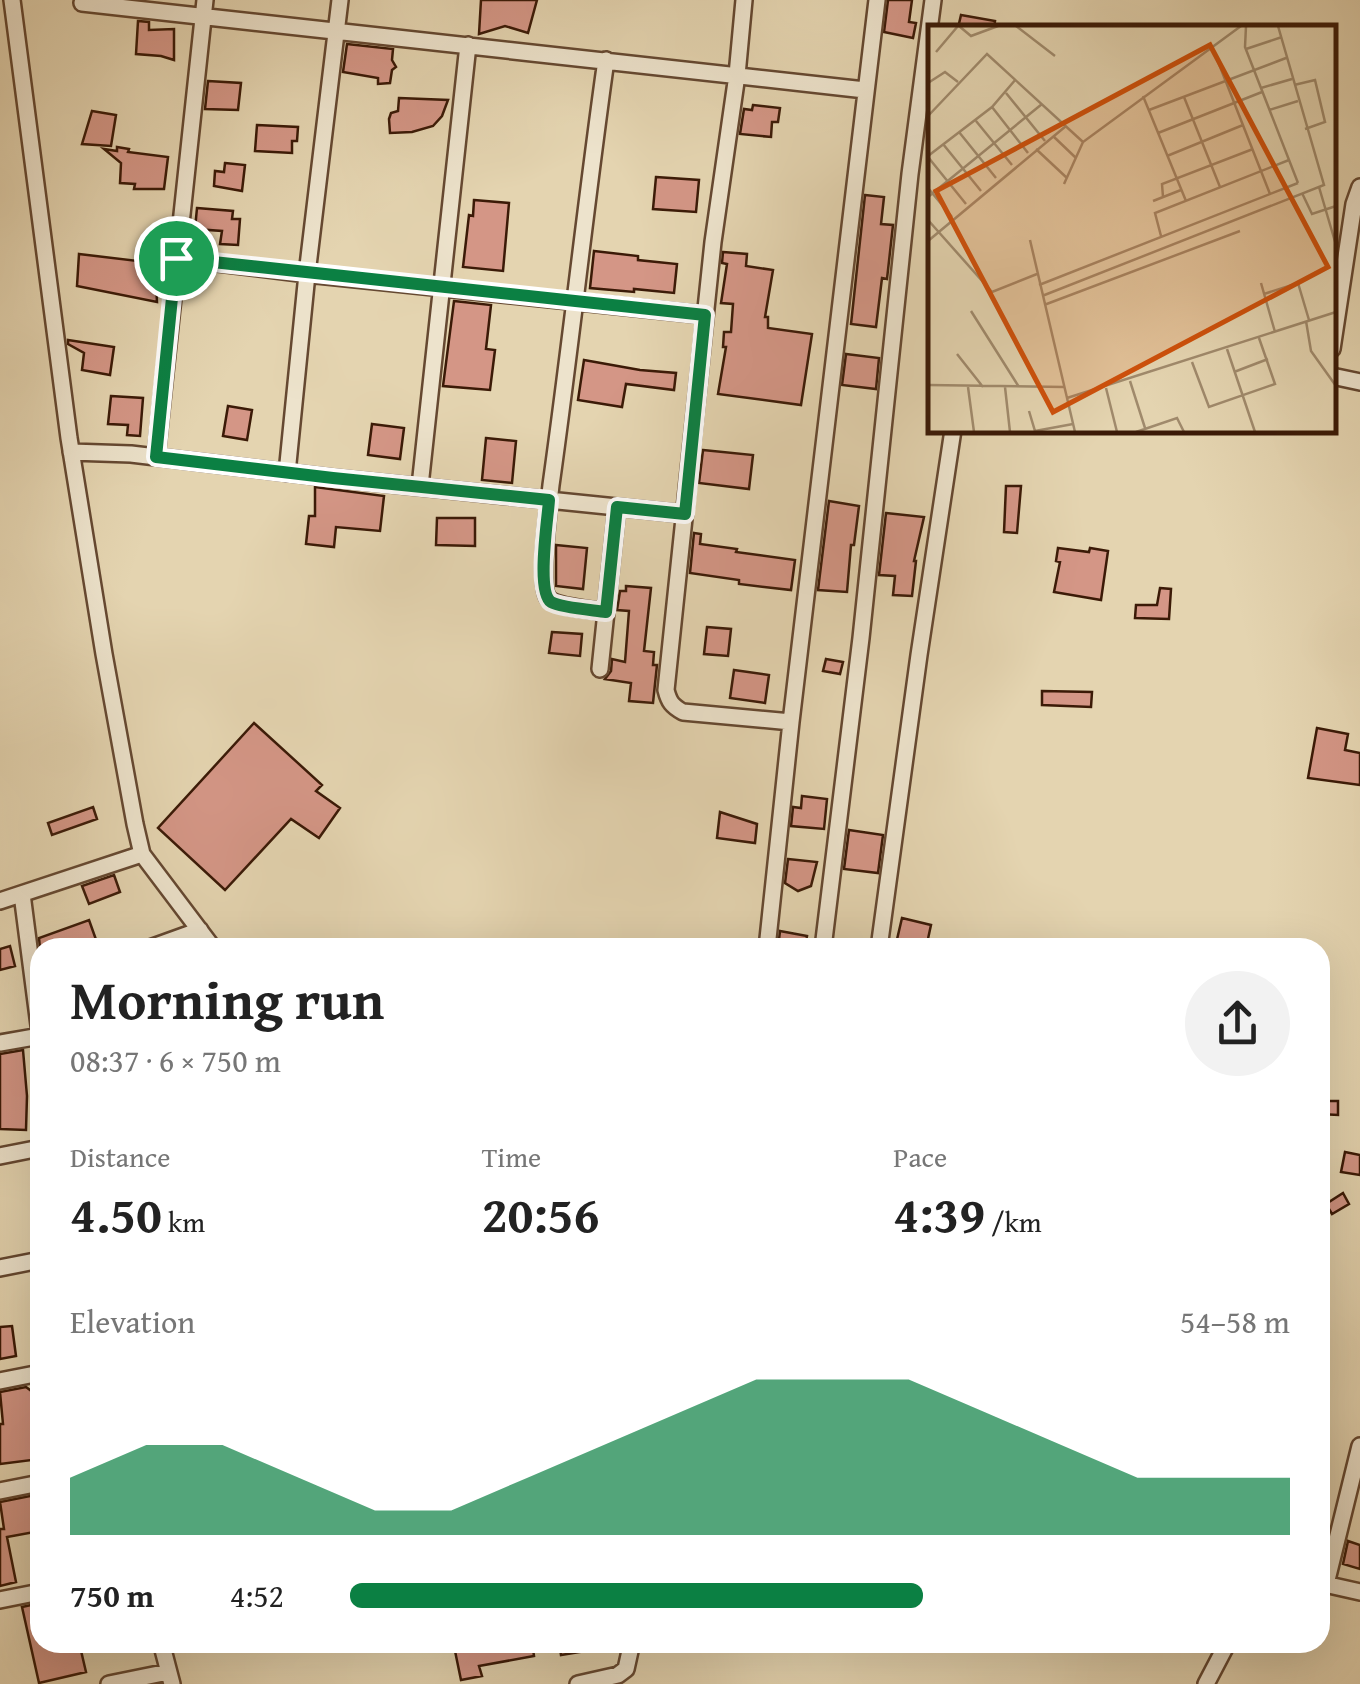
<!DOCTYPE html>
<html lang="en">
<head>
<meta charset="utf-8">
<style>
  :root { --surface:#fff; --page:#f2f2f2; --text:#222; --muted:#767676; --accent:#0b8043 }
  body { margin:0; font-family:"Gentium Book Plus",serif; background:var(--page); color:var(--text); height:100vh; display:flex; flex-direction:column; font-size:38px; white-space:nowrap }
  * { box-sizing:border-box; margin:0 }
  p { font-size:32px; color:var(--muted) }
  .icon { flex:none; width:55px; height:55px; fill:none; stroke:currentColor; stroke-width:2; stroke-linecap:round; stroke-linejoin:round }
  .map { position:relative; flex:1; overflow:hidden }
  .sheet { position:absolute; left:30px; top:938px; width:1300px; height:715px; display:flex; flex-direction:column; background:var(--surface); border-radius:30px; box-shadow:0 10px 40px #0002 }
  .sheet>* { flex:none }
  .pin { position:absolute; display:grid; place-items:center; width:85px; height:85px; color:#fff; margin:-42px; border:5px solid #fff; border-radius:50%; box-shadow:0 2px 10px #0007 }
  .round { display:grid; place-items:center; flex:none; width:105px; height:105px; border-radius:52px; background:var(--page) }
  .overview { display:flex; align-items:center; justify-content:space-between; height:170px; padding:0 40px }
  h1 { font-size:55px; font-weight:700; line-height:75px }
  .metrics { display:grid; grid-template-columns:repeat(3,1fr); gap:15px; height:170px; padding:10px 40px }
  .metrics div { display:grid; align-content:center }
  .metrics b { font-size:50px; font-weight:700 }
  .metrics small { font-size:28px; font-weight:400 }
  .metrics p { font-size:28px }
  .chart { height:280px; padding:20px 40px }
  .chart p { display:flex; justify-content:space-between }
  .chart svg { width:100%; height:180px; margin-top:10px; fill:var(--accent); opacity:.7 }
  ul { padding:0 40px; list-style:none; font-size:32px }
  li { display:grid; grid-template-columns:160px 120px 1fr; align-items:center; height:75px }
  li i { height:25px; border-radius:12px; background:var(--accent) }
  .map>svg:first-child { display:block }
  .building { fill:#d49686; stroke:#3b1a07; stroke-width:2.5 }
  .lines { fill:none; stroke-linecap:round; stroke-linejoin:round }
  .minor-casing { stroke:#654831; stroke-width:20 }
  .minor { stroke:#ede3cc; stroke-width:15 }
  .route-casing { stroke:#fff; stroke-width:20 }
  .route { stroke:#0b8043; stroke-width:12 }
  .inset-road { fill:none; stroke:#a08a6c; stroke-width:2.5 }
  .view { fill:#ce500b; fill-opacity:0.15; stroke:#ce500b; stroke-width:5 }
  .inset-edge { fill:none; stroke:#3b1a07; stroke-width:5 }
</style>
</head>
<body>
<div class="map">
<svg width="1360" height="1684" viewBox="0 0 1360 1684">
  <rect width="100%" height="100%" fill="#e4d4b0"/>
  <filter id="stains"><feTurbulence type="fractalNoise" baseFrequency=".002" numOctaves="4"/><feColorMatrix values="0 0 0 0 .2 0 0 0 0 .09 0 0 0 0 .02 0 0 0 .5 -.17"/></filter>
  <radialGradient id="worn" r=".72"><stop offset=".6" stop-color="#630" stop-opacity="0"/><stop offset="1" stop-color="#630" stop-opacity=".3"/></radialGradient>
  <!-- building -->
  <path class="building" d="M481 0H537L528 33 505 26 479 34Z
    M888 0H912L909 22 916 23 913 38 884 32Z
    M961 15 995 21 994 28H958Z
    M138 21 149 22V30L174 29V60L161 56 136 54Z
    M347 44 393 49 392 60 396 67 392 70 390 83 378 84V78L343 72Z
    M208 81 241 83 238 110 205 109Z
    M399 98 448 100 442 116 433 126 412 132 390 133 389 119 391 113 398 111Z
    M753 105 780 108 778 122H772L771 137 740 134 744 109 752 110Z
    M92 111 116 115 111 146 82 144Z
    M257 125 298 127 297 141H292V153L255 151Z
    M117 147 129 149 128 152 168 157 164 189H134L135 184 120 183 121 163 104 149 117 151Z
    M225 163 245 165 242 191 214 186 215 171 224 172Z
    M656 177 699 180 696 212 653 209Z
    M865 195 884 197 881 224 893 225 887 279 882 278 876 327 851 324Z
    M474 200 509 203 503 271 463 267 469 215 473 216Z
    M197 208 233 211 232 219H240L238 245 220 244 222 231 195 229Z
    M594 251 638 256V260L677 264 674 293 634 289V292L590 288Z
    M723 252 747 254 746 266 773 270 765 317H768V328L812 334 801 405 718 394 726 347H723L724 332H731L733 304 721 303 727 264 722 263Z
    M79 254 155 263 157 302 77 286Z
    M454 301 491 305 486 349 495 350 490 390 443 386Z
    M68 340 114 347 110 375 82 370 84 353 68 344Z
    M846 354 879 358 876 389 842 385Z
    M584 360 640 370 676 373 674 390 626 384 622 407 578 400Z
    M111 396 143 398 140 436 127 435 128 425 108 424Z
    M228 406 252 410 247 440 223 436Z
    M372 424 404 428 400 459 368 455Z
    M486 438 516 441 512 483 482 480Z
    M703 450 753 455 749 489 699 483Z
    M1006 486H1021L1017 533 1004 532Z
    M315 487 384 496 380 531 336 527 334 547 306 544 309 516H315Z
    M829 501 859 506 854 545H851L847 592 818 590Z
    M886 513 924 517 914 561H916L912 596 893 595 895 576 879 575Z
    M437 518H475V546L436 545Z
    M694 533 701 534 700 544 737 549 736 552 795 560 791 590 739 584V580L690 573Z
    M556 545 587 548 583 589 556 586Z
    M1058 548 1089 552 1090 548 1108 551 1101 600 1054 592 1060 562 1056 561Z
    M626 586 651 588 644 651 654 652 653 665H657L653 703 629 701 631 683 605 679 611 671 612 659 625 662 629 611 617 610 620 591H626Z
    M1160 588 1171 589 1169 619 1135 618 1136 605H1157Z
    M707 627 731 629 728 656 704 654Z
    M552 632 582 634 580 656 549 653Z
    M826 659 843 662 840 674 823 671Z
    M734 670 769 675 765 703 730 698Z
    M1042 691 1092 692 1091 707 1042 705Z
    M254 723 322 785 316 791 340 808 319 838 291 819 225 890 158 828Z
    M1317 728 1348 734 1345 750 1360 753V785L1308 778Z
    M802 796 827 799 824 829 791 826 793 807 801 808Z
    M93 807 97 819 52 835 48 823Z
    M720 812 757 824 755 843 717 838Z
    M849 830 883 835 878 873 844 869Z
    M788 859 817 862 811 886 798 891 785 883Z
    M114 875 120 892 89 904 82 886Z
    M902 918 931 925 926 948H895Z
    M89 920 99 948H40L39 938Z
    M780 931 807 936 805 948H778Z
    M10 946 15 966 0 970V949Z
    M23 1050 27 1096 26 1130 0 1129V1054Z
    M1320 1101H1338V1115L1320 1114Z
    M1345 1152 1360 1155V1175L1341 1172Z
    M1343 1193 1349 1204 1332 1214 1326 1204Z
    M12 1326 16 1356 0 1359V1327Z
    M26 1387 34 1393 38 1419 40 1418V1459L0 1464V1424H3L0 1392Z
    M40 1494V1531L7 1537 16 1582 0 1586V1529H4L0 1502Z
    M1348 1541 1360 1545V1569L1343 1564Z
    M40 1603V1642H79L86 1672 39 1683 22 1607Z
    M491 1642H532L534 1656 479 1666 482 1676 461 1680 455 1651Z
    M559 1642H598V1649L561 1655Z"/>
  <g class="lines">
    <defs>
      <path id="minor" d="M12 0 69 438 104 654 135 824 142 854 213 948
        M744 0 737 75 713 242 666 690C669 702 672 706 683 712L791 722
        M82 3 865 90
        M606 60C586 201 571 343 551 485 549 505 538 584 548 598 555 607 594 610 606 612
        M176 258 307 274 705 315
        M1332 349 1354 204 1360 187
        M1332 376 1360 382
        M71 452 131 454 333 478 685 514
        M156 457 205 0
        M287 473 307 274 340 0
        M420 486 468 45
        M600 669 617 507
        M22 894 40 1033
        M0 901 142 854
        M150 948 200 930
        M767 948 791 722 877 0
        M823 948 861 638 910 174 933 0
        M879 948 919 655 953 430
        M0 1043 40 1036
        M0 1156 40 1148
        M0 1268 40 1260
        M0 1381 40 1373
        M0 1491 40 1483
        M1320 1583 1360 1592
        M1326 1584 1360 1446
        M0 1600 40 1592
        M161 1642 172 1684
        M109 1684 168 1672
        M578 1684 618 1675 626 1669 632 1642
        M1206 1684 1228 1642"/>
    </defs>
    <!-- minor casing -->
    <use href="#minor" class="minor-casing"/>
    <!-- minor -->
    <use href="#minor" class="minor"/>
  </g>
  <g class="lines">
    <defs>
      <path id="route" d="M176 258 705 315 685 514 617 507 606 612C593 610 562 608 551 602 536 591 548 518 549 500L333 478 156 457Z"/>
    </defs>
    <!-- route casing -->
    <use href="#route" class="route-casing"/>
    <!-- route -->
    <use href="#route" class="route"/>
  </g>
  <!-- overview -->
  <g transform="translate(928 25)">
    <rect width="408" height="408" fill="#e4d4b0"/>
    <path class="inset-road" d="M31 1 43 11 70 1M88 1 127 31M318 1 317 22 370 158M318 24 354 12M8 27 30 1M289 34 342 169M0 58 17 47 30 57M366 60 387 55 397 97 377 104M333 63 364 54M78 68 117 116M215 71 258 176M256 72 292 162M64 82 100 128M221 85 358 33M341 85 370 76M0 91 59 29 155 117M48 96 84 140M31 107 68 153M230 108 334 67M125 111 148 133M15 119 53 166M108 124 139 153M0 131 64 82 88 54M239 131 315 100M0 132 38 179M136 159 155 117 313 1M391 162 408 220M0 163 24 192M374 168 384 189 408 181M0 172 114 79M235 172 234 159 325 124M225 176 253 165M0 195 64 267 109 249M233 211 227 188 361 135M102 215 147 407M0 216 138 101M333 258 347 307M111 260 370 158M336 269 370 258 381 295M114 271 396 160 350 1M116 280 312 206M43 286 91 362M378 296 383 326 408 361M299 324 327 407M29 329 55 362M264 337 281 382 347 359 331 313M306 347 340 334M202 356 217 403M0 360 136 362M40 362 46 407M77 362 82 407M178 363 189 407M139 373 408 287M101 386 107 406 145 399M208 407 249 393 256 407"/>
    <path class="view" d="M282 20 400 242 125 387 8 166Z"/>
    <rect width="408" height="408" class="inset-edge"/>
  </g>
  <rect width="100%" height="100%" filter="url(#stains)"/>
  <rect width="100%" height="100%" fill="url(#worn)"/>
</svg>
<div class="pin" style="left:176px;top:258px;background:#1e9e55"><svg class="icon" aria-label="arrive" viewBox="0 0 24 24"><path d="M6 21V4h12l-3 4 3 4H6"/></svg></div>
<section class="sheet">
<div class="overview"><div><h1>Morning run</h1><p>08:37 · 6 × 750 m</p></div><a class="round"><svg class="icon" aria-label="share" viewBox="0 0 24 24"><path d="M12 15V3M7 8l5-5 5 5M5 13v7h14v-7"/></svg></a></div>
<div class="metrics">
<div><p>Distance</p><b>4.50<small> km</small></b></div>
<div><p>Time</p><b>20:56</b></div>
<div><p>Pace</p><b>4:39<small> /km</small></b></div>
</div>
<div class="chart"><p><span>Elevation</span>54–58 m</p>
<svg viewBox="0 0 160 44" preserveAspectRatio="none"><path d="M0 44V30L10 22L20 22L30 30L40 38L50 38L60 30L70 22L80 14L90 6L100 6L110 6L120 14L130 22L140 30L150 30L160 30V44z"/></svg>
</div>
<ul>
<li><b>750 m</b>4:52<i style="width:61%"></i></li>
</ul>
</section>
</div>
</body>
</html>
